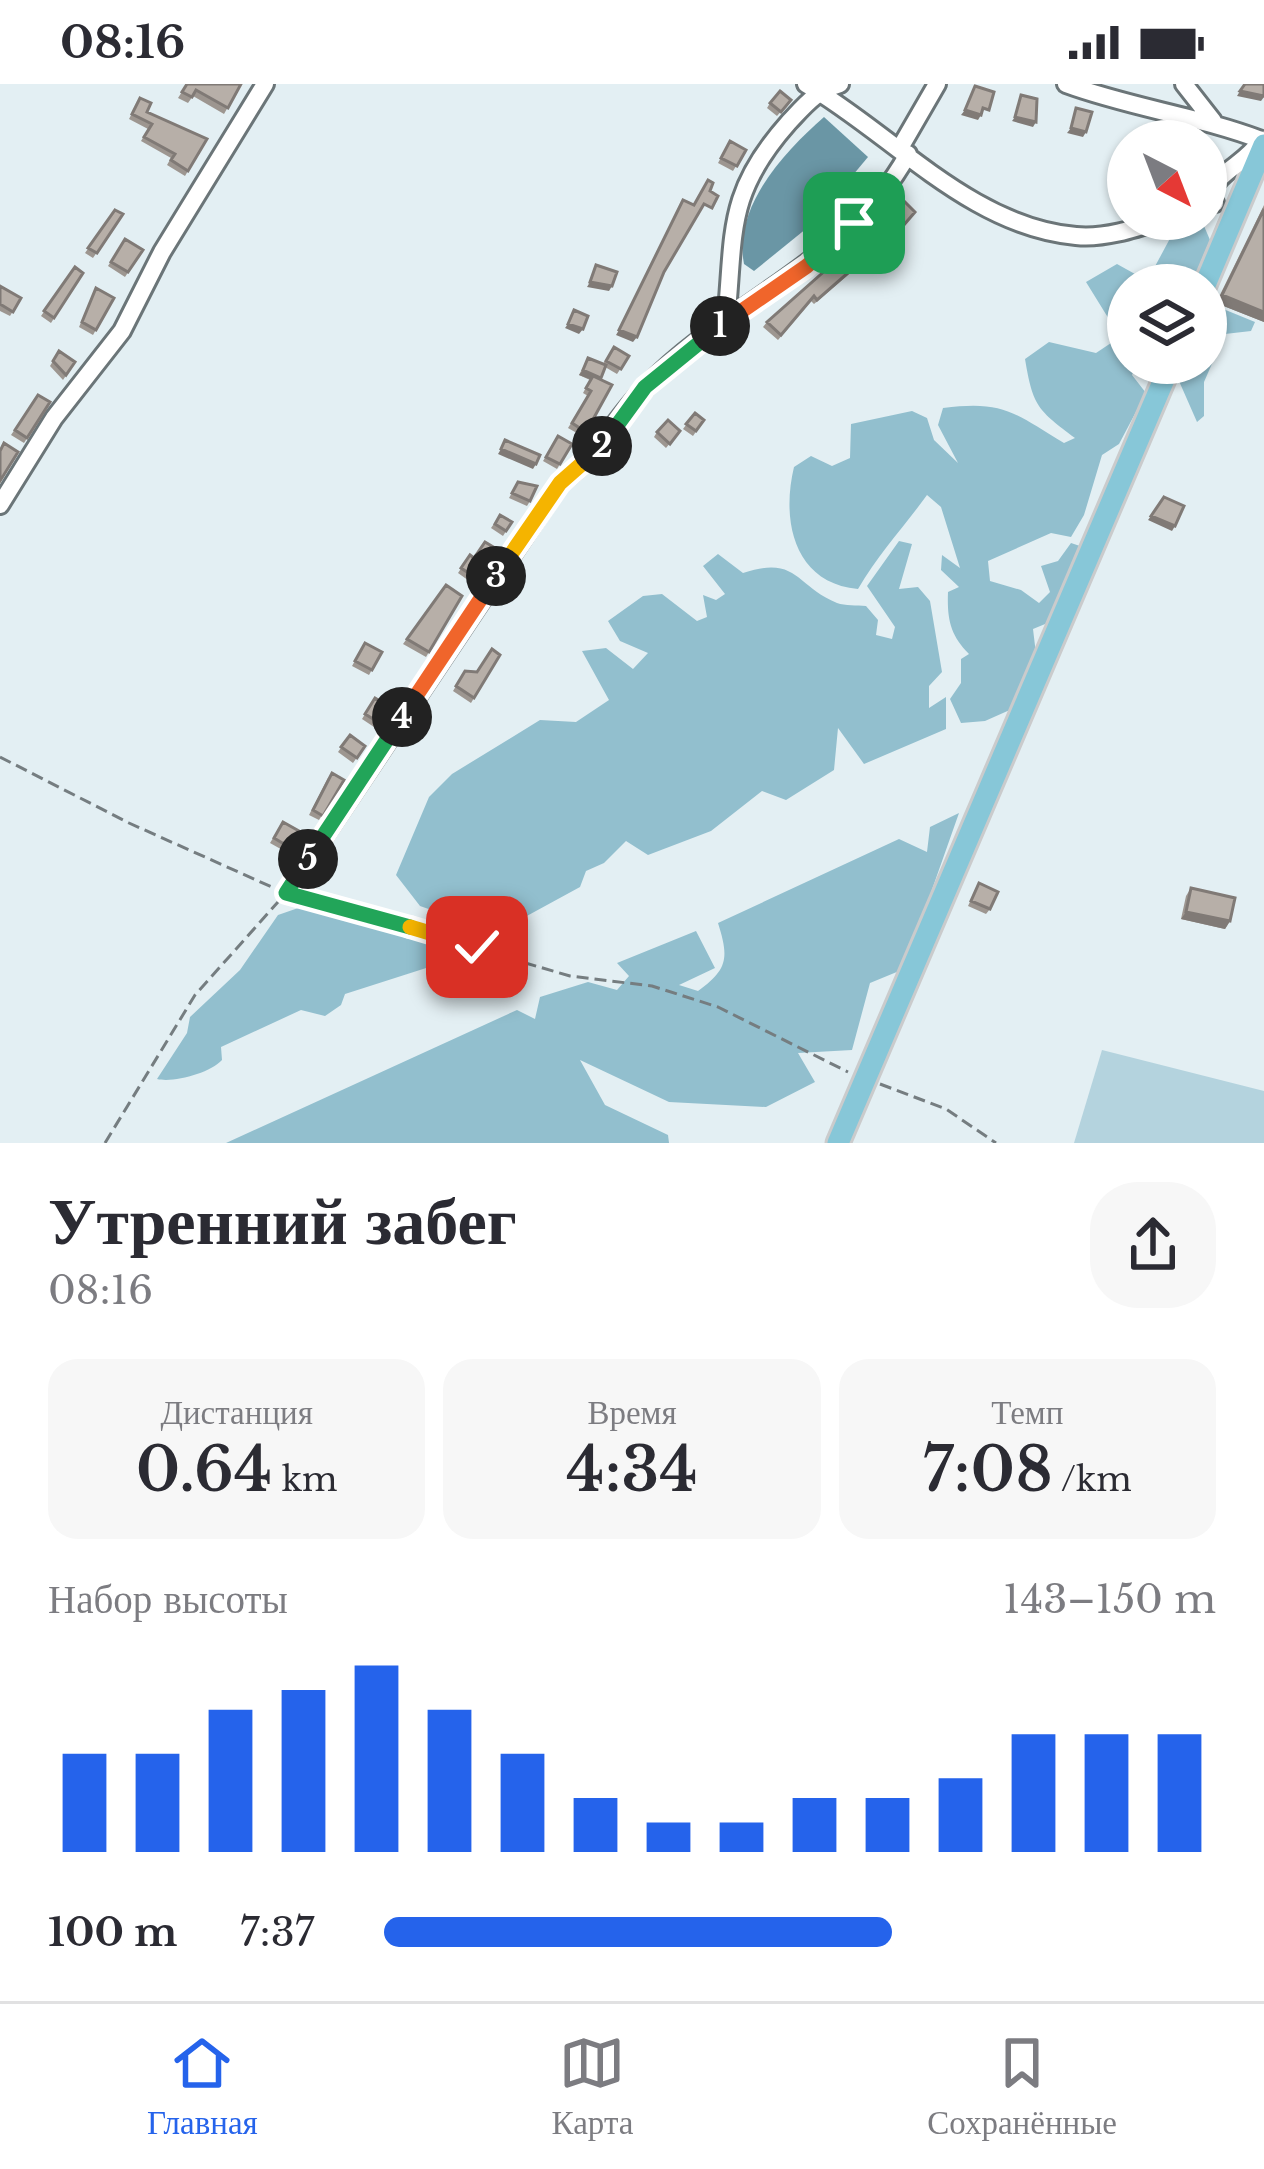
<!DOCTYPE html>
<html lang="ru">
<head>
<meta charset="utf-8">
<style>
  :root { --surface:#fff; --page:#f7f7f7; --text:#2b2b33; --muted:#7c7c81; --line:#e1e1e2; --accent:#2563eb }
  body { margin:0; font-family:"Libre Baskerville",serif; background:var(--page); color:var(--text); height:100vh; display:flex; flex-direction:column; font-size:45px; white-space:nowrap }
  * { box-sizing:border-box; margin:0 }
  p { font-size:39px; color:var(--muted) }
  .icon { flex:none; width:66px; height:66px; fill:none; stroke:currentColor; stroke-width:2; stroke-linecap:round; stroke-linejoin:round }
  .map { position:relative; height:1059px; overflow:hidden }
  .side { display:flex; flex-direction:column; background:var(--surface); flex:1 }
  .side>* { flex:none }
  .needle { width:78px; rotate:138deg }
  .controls { position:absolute; left:1107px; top:36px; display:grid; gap:24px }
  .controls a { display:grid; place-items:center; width:120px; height:120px; border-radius:50%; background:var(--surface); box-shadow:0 3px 9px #0004; font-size:60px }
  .pin { position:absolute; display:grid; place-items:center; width:102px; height:102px; color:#fff; margin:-51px; border-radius:24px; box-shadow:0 6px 18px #0006 }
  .km { position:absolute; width:60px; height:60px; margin:-30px; border-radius:50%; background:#222; color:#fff; font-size:33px; line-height:60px; text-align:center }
  .round { display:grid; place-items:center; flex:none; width:126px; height:126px; border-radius:48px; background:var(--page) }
  .overview { display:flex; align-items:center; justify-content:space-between; height:204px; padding:0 48px }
  h1 { font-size:66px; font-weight:600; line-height:90px }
  .figures { display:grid; grid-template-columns:repeat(3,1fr); gap:18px; height:204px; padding:12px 48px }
  .figures div { display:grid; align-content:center; border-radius:30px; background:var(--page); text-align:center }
  .figures b { font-size:60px; font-weight:600 }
  .figures small { font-size:33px; font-weight:400 }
  .figures p { font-size:33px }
  .chart { height:336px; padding:24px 48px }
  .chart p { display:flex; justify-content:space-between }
  .chart svg { width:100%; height:216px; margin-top:12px; stroke:var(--accent); stroke-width:6 }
  ul { padding:0 48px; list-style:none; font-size:39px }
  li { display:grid; grid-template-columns:192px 144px 1fr; align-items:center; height:90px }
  li i { height:30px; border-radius:15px; background:var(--accent) }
  .status { display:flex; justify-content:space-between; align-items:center; height:84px; padding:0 60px; background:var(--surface); direction:ltr }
  .status svg { height:33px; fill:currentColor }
  .dock { display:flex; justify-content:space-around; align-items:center; height:168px; border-top:3px solid var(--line); background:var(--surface); font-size:33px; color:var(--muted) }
  .dock a { display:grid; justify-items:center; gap:6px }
  .dock .current { color:var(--accent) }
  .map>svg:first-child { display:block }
  .green { fill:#b4d3de }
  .forest { fill:#92bfce }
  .water { fill:#6a96a5 }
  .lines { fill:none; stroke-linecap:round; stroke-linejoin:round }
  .minor-casing { stroke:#6b7578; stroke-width:22 }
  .major-casing { stroke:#cacbcc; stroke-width:27 }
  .path { stroke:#757d80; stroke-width:3; stroke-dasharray:12 6; stroke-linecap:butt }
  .minor { stroke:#fff; stroke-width:16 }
  .major { stroke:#87c7d8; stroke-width:21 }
  .wall { fill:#9d9690 }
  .shaded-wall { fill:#807a76 }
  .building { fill:#b7afa8; stroke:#807a76; stroke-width:3 }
  .split-1-casing { stroke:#fff; stroke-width:24 }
  .split-2-casing { stroke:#fff; stroke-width:24 }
  .split-3-casing { stroke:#fff; stroke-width:24 }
  .split-4-casing { stroke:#fff; stroke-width:24 }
  .split-5-casing { stroke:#fff; stroke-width:24 }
  .split-6-casing { stroke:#fff; stroke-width:24 }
  .split-7-casing { stroke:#fff; stroke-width:24 }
  .split-1 { stroke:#f0652b; stroke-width:15 }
  .split-2 { stroke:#22a559; stroke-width:15 }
  .split-3 { stroke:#f5b400; stroke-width:15 }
  .split-4 { stroke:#f0652b; stroke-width:15 }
  .split-5 { stroke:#22a559; stroke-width:15 }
  .split-6 { stroke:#22a559; stroke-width:15 }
  .split-7 { stroke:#f5b400; stroke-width:15 }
</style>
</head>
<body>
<div class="status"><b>08:16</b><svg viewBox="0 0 49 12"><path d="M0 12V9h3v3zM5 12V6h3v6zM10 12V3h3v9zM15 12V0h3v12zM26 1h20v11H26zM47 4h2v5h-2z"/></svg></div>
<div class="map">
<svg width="1264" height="1059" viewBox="0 0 1264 1059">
  <rect width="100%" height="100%" fill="#e3eff3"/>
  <!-- green -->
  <path class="green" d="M1102 966 1264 1007V1059H1074Z"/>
  <!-- forest -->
  <path class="forest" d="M1190 140 1204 142 1210 156 1191 201H1145L1174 147Z
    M1117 180 1135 190 1125 202 1128 279H1137L1132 291 1146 309 1119 360 1102 371 1084 431 1071 453 1051 449 988 477 990 497 1021 506 1039 519 1050 508 1041 482 1058 477 1071 459 1080 462 1050 538 1033 545 1036 570 1012 625 985 637 961 639 950 615 961 599V575L969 570C950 551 947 535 948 508L959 503 941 486 942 471 960 484 941 423 927 411C904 443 879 469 858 505 794 499 781 437 794 383L811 372 832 382 850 374 851 340 912 327 927 334 934 356 958 379 938 341 943 324C1004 316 1014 329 1064 359L1075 354C1038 326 1033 323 1025 275L1049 258 1096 269 1120 253 1086 198Z
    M1211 220 1255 238 1251 247 1225 250 1204 298V332L1197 338 1179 297 1186 279H1206Z
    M899 457 912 460 899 505 918 503 930 517 942 588 929 602V624L946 613V645L864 680 838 644 834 686 786 716 762 707 711 747 648 771 626 757 604 779 586 787 580 803 505 844 486 845 420 822 396 791 429 713 452 690 540 636 576 638 609 616 582 567 606 564 633 585 648 569 620 557 608 537 643 512 662 510 697 537 707 533 703 511 716 516 725 510 703 482 718 470 743 489C798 471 795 502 837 519 845 522 857 521 866 522L878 536 876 551 892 555 895 543 867 502Z
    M959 729 904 885 870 899 852 966 798 969 815 998 766 1023 669 1018 580 976 605 1021 668 1051 669 1059H226L517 926 535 935 540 913 588 898 617 906 629 892 617 879 696 847 715 884 679 901 698 907C728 885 729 874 718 839L899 755 927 768 930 743Z
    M304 822 423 854 452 868 448 877 345 910 341 921 325 932 301 926 221 963 222 976C210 989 174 999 157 995L187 949 190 933 240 886 278 831Z"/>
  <!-- water -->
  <path class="water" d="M824 33 868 73 812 140 754 187 744 180C733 123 784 68 824 33Z"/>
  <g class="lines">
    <defs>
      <path id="minor" d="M806 0C892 50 971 143 1076 152 1105 155 1137 144 1165 135
        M1066 0C1131 24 1199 32 1264 57
        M1184 0 1213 37
        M900 64 937 0
        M1215 119 1208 112C1220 85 1246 80 1260 57
        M726 238C735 148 725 110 789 38 806 20 816 7 840 0
        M0 421 54 334 122 247 162 168 265 0
        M286 809 560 399C598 372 614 335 646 303 727 218 850 177 908 70"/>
      <path id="major" d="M1205 201 1264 61
        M838 1059 1171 279"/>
    </defs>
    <!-- minor casing -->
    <use href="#minor" class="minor-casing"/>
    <!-- major casing -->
    <use href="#major" class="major-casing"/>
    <!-- path -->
    <path class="path" d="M0 673 129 739 274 804
      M300 813 570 892 652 902 718 923 848 988
      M880 1000 946 1025 996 1059
      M105 1059 195 911 278 818"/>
    <!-- minor -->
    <use href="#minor" class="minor"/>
    <!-- major -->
    <use href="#major" class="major"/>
  </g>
  <!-- wall -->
  <path class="wall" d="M187 0H241L224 30 193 12 188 19 178 14Z
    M140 14 147 28 207 55 185 92 167 81 171 74 141 57 148 45 129 35Z
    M791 16 777 32 767 24 770 19Z
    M730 57 746 66 733 87 718 79Z
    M1264 121V238L1216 219Z
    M115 126 123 130 93 174 85 169Z
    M862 153 881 168 872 170 859 157Z
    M125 155 143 166 125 193 108 182Z
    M75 183 83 189 51 239 41 232Z
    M854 186 814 220 811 217 778 256 763 243 767 238Z
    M0 202 21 214 10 232 0 227Z
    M96 204 114 214 93 251 79 243Z
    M614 263 629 272 617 290 605 283 600 295 612 301 582 352 568 344 588 312 583 309 590 296 579 291 588 274 603 280Z
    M59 267 75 278 63 296 50 282Z
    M38 311 50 318 24 359 11 351Z
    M695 329 704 336 693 352 683 345Z
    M680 347 666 364 654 353 657 348Z
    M558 352 572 360 557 385 543 377Z
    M518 398 530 417 527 422 509 414Z
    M500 431 512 438 503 452 491 444Z
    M495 464 472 499 458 489 470 471 474 474Z
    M446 501 462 512 426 573 403 560Z
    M365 559 382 568 369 591 352 582Z
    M500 571 471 619 453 607 465 587 477 588Z
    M375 614 388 622 374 643 362 635Z
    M350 651 365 662 353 679 338 668Z
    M328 694 344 696 319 736 309 731Z
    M283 738 299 747 286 768 270 759Z
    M979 799 990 825 986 830 968 822Z
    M1191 804 1230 837 1225 845 1181 835 1186 812Z"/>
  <!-- shaded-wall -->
  <path class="shaded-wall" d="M1240 7 1264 13 1261 17 1237 12Z
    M965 26 981 31 978 36 961 31Z
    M1015 33 1036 38 1033 43 1012 37Z
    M1071 44 1086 48 1083 53 1067 49Z
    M590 198 612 202 609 207 587 203Z
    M1222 211 1264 228V238L1216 219Z
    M568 240 583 245 579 250 565 244Z
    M619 246 637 253 633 258 616 251Z
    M583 286 601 294 597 298 579 291Z
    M501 365 536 380 533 385 498 370Z
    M1151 432 1175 442 1172 447 1148 436Z
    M1186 828 1230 837 1225 845 1181 835Z"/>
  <!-- building -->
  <path class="building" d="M187 0H241L228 24 196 6 192 13 182 8Z
    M1245 0H1264V12L1240 7Z
    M975 2 994 8 989 26 983 24 981 31 965 26Z
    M780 7 791 16 781 28 770 19Z
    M1021 11 1037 15 1036 38 1015 33Z
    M140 14 151 19 147 28 207 55 188 87 171 76 175 70 144 53 152 40 132 30Z
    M1076 24 1092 28 1086 48 1071 44Z
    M730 57 746 66 737 82 721 74Z
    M708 96 713 99 710 107 718 112 712 124 704 120 664 188 637 253 619 246 683 116 694 121Z
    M902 115 915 128 885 163 875 166 862 153Z
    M1264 125V228L1222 211Z
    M115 126 123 130 97 169 88 164Z
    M125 155 143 166 128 188 111 178Z
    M845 169 857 181 817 216 814 212 781 251 767 238Z
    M596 181 617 188 612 202 590 198Z
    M75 183 83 189 54 234 44 227Z
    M0 202 21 214 13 228 0 220Z
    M96 204 114 214 96 246 82 238Z
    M574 226 588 232 583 245 568 240Z
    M614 263 629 272 621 285 606 277Z
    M59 267 75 278 66 291 53 277Z
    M588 274 606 281 601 294 583 286Z
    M593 292 612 301 586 348 572 339 591 307 586 304Z
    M38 311 50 318 27 354 15 346Z
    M695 329 704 336 696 347 686 340Z
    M668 336 680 347 670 360 657 348Z
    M558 352 572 360 560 380 546 373Z
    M505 356 540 371 536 380 501 365Z
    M4 359 18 368 0 397V367Z
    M518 398 537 402 530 417 512 409Z
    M1164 413 1184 422 1175 442 1151 432Z
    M500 431 512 438 506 447 495 440Z
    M485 458 495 464 476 494 461 484 470 471 474 474Z
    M446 501 462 512 429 568 407 555Z
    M365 559 382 568 372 586 355 577Z
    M492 565 500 571 474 614 456 602 465 587 477 588Z
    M375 614 388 622 378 638 365 630Z
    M350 651 365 662 357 674 341 663Z
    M332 689 344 696 323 732 313 726Z
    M283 738 299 747 289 763 274 754Z
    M979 799 998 808 990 825 971 817Z
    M1191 804 1235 814 1230 837 1186 828Z"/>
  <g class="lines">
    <defs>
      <path id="split-1" d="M720 242 807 182 854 139"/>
      <path id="split-2" d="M602 362 645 303 720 242"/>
      <path id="split-3" d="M496 492 560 399 602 362"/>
      <path id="split-4" d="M402 633 496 492"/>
      <path id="split-5" d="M308 775 402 633"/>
      <path id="split-6" d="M308 775 286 809 410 843"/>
      <path id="split-7" d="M410 843 477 863"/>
    </defs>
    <!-- split-1 casing -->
    <use href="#split-1" class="split-1-casing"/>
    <!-- split-2 casing -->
    <use href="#split-2" class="split-2-casing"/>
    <!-- split-3 casing -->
    <use href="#split-3" class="split-3-casing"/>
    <!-- split-4 casing -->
    <use href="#split-4" class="split-4-casing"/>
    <!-- split-5 casing -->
    <use href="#split-5" class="split-5-casing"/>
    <!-- split-6 casing -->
    <use href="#split-6" class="split-6-casing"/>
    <!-- split-7 casing -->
    <use href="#split-7" class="split-7-casing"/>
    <!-- split-1 -->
    <use href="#split-1" class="split-1"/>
    <!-- split-2 -->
    <use href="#split-2" class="split-2"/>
    <!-- split-3 -->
    <use href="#split-3" class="split-3"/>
    <!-- split-4 -->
    <use href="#split-4" class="split-4"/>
    <!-- split-5 -->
    <use href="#split-5" class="split-5"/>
    <!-- split-6 -->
    <use href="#split-6" class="split-6"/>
    <!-- split-7 -->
    <use href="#split-7" class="split-7"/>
  </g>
</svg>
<div class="controls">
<a><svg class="needle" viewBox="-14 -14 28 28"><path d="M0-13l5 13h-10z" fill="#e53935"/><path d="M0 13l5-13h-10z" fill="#7c7c81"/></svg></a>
<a><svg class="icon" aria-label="layers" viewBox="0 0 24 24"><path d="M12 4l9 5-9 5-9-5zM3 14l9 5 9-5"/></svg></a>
</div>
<div class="pin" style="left:854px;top:139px;background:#1e9e55"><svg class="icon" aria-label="arrive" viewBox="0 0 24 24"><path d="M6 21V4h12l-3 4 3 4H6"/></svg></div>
<div class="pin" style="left:477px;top:863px;background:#d93025"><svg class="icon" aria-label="check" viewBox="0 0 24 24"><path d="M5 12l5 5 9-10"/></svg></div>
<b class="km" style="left:720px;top:242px">1</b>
<b class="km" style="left:602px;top:362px">2</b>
<b class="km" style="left:496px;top:492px">3</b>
<b class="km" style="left:402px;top:633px">4</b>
<b class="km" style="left:308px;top:775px">5</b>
</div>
<section class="side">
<div class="overview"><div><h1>Утренний забег</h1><p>08:16</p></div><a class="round"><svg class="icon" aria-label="share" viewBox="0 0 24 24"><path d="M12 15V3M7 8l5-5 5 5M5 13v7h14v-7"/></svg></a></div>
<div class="figures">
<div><p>Дистанция</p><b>0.64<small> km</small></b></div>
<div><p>Время</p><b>4:34</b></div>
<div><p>Темп</p><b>7:08<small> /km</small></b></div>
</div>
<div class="chart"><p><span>Набор высоты</span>143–150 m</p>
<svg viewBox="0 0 160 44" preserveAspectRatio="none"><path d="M5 44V24M15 44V24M25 44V15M35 44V11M45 44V6M55 44V15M65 44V24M75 44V33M85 44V38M95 44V38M105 44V33M115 44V33M125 44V29M135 44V20M145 44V20M155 44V20"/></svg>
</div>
<ul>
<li><b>100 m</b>7:37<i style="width:61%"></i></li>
</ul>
</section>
<nav class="dock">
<a class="current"><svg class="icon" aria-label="home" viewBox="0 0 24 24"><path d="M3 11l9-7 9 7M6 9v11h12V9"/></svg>Главная</a>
<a><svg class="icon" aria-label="map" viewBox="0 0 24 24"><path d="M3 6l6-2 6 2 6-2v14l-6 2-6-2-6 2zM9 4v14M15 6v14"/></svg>Карта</a>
<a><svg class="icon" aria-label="saved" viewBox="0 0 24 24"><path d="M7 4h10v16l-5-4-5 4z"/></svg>Сохранённые</a>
</nav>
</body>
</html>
